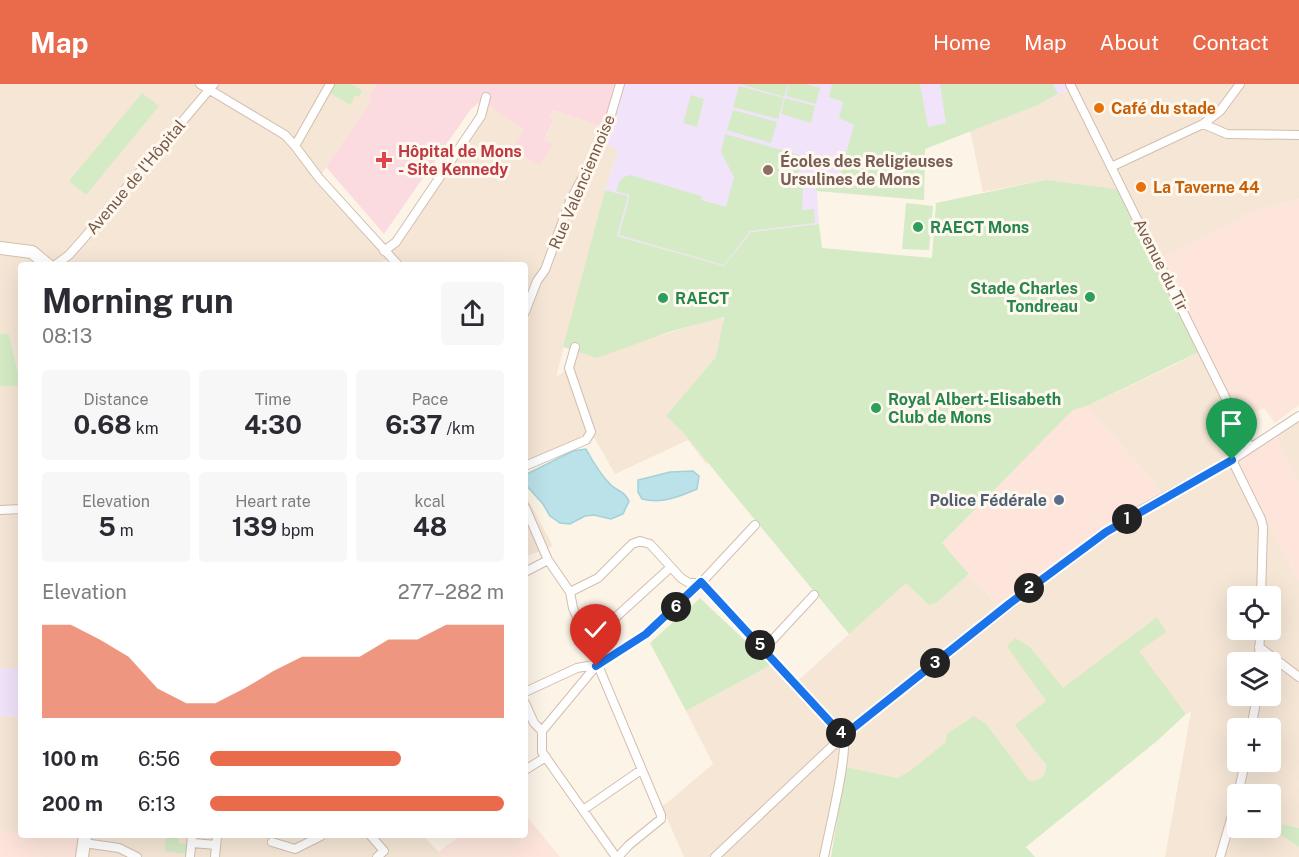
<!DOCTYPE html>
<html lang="en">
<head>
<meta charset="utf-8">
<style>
  :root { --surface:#fff; --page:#f7f7f7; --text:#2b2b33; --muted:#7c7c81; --accent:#e96b4b }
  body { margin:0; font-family:"Public Sans",sans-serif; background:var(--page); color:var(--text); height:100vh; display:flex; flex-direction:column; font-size:22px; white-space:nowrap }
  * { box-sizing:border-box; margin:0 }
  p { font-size:20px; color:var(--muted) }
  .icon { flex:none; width:33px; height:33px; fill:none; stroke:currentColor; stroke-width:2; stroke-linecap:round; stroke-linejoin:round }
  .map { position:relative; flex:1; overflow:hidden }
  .sheet { position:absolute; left:18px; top:178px; width:510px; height:576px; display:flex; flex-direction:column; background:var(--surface); border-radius:6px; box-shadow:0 6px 24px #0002 }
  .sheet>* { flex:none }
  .fabs { position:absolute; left:1227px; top:502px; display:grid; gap:12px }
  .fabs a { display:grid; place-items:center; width:54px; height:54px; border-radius:6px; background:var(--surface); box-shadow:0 6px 24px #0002; font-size:30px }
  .pin { position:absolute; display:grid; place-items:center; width:51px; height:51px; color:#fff; margin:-62px -26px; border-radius:50% 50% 50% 0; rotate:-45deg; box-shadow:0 0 6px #0007 }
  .pin .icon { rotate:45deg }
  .km { position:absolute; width:30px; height:30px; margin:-15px; border-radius:50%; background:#222; color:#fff; font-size:16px; line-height:30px; text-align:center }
  .round { display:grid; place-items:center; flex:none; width:63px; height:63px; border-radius:6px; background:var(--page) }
  .head { display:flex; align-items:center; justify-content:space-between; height:102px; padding:0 24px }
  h1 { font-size:33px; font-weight:700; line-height:45px }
  .metrics { display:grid; grid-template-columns:repeat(3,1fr); gap:9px; height:102px; padding:6px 24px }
  .metrics div { display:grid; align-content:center; border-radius:6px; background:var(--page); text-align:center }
  .metrics b { font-size:26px; font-weight:700 }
  .metrics small { font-size:16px; font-weight:400 }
  .metrics p { font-size:16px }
  .chart { height:168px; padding:12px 24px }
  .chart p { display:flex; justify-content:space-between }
  .chart svg { width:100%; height:108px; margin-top:6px; fill:var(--accent); opacity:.7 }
  ul { padding:0 24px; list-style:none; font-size:20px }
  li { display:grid; grid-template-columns:96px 72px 1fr; align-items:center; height:45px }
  li i { height:15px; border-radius:8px; background:var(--accent) }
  header { display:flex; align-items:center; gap:36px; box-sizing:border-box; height:84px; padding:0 30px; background:var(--accent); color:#fff }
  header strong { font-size:28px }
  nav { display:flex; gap:33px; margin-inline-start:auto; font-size:21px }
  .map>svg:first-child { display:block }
  .residential { fill:#f5e6d6; fill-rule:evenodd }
  .commercial { fill:#fde5db }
  .education { fill:#f1e4fa }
  .medical { fill:#fbdbdf }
  .green { fill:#d5ebc5 }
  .water { fill:#bbe2e8; stroke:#a1d2da; stroke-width:1.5 }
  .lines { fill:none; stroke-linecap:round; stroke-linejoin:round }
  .minor-casing { stroke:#d2beaf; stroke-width:10 }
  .secondary-casing { stroke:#d5bead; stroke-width:14 }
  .minor { stroke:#fff; stroke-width:8 }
  .secondary { stroke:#fff; stroke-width:12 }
  .route-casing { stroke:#fff; stroke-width:12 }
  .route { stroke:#1a73e8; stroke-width:8 }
  .food-dot { fill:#e8710a; stroke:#fff8ef; stroke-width:2 }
  .health-dot { fill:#e0444e; stroke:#fff8ef; stroke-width:2 }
  .education-dot { fill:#8d6e63; stroke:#fff8ef; stroke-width:2 }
  .leisure-dot { fill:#2e9e5b; stroke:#fff8ef; stroke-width:2 }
  .service-dot { fill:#5c6f8a; stroke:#fff8ef; stroke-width:2 }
  .labels { text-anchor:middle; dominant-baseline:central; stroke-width:6; stroke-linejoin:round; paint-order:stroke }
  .food-label { font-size:16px; font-weight:bold; fill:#c56008; stroke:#fff8ef; text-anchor:start }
  .health-label { font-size:16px; font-weight:bold; fill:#be3a42; stroke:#fff8ef; text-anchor:start }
  .education-label { font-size:16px; font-weight:bold; fill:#785e54; stroke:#fff8ef; text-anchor:start }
  .street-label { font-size:16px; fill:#785a4b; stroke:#fff8ef }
  .leisure-label { font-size:16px; font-weight:bold; fill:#27864d; stroke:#fff8ef; text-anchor:start }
  .service-label { font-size:16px; font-weight:bold; fill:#4e5e75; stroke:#fff8ef; text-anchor:end }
</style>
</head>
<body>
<header>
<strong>Map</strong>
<nav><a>Home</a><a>Map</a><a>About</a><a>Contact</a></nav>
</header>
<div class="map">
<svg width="1299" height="773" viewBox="0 0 1299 773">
  <rect width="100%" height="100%" fill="#fdf4e8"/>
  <!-- residential -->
  <path class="residential" d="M0 0H377L369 13 373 15 319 94 384 167 396 158 485 19 524 46 512 65 540 81 552 60 544 56 554 36 550 33 553 26 596 41 609 40 602 57 619 66 605 106 556 293 569 284 575 263 649 255 721 233 726 247 707 381 688 356 615 390 591 348 525 381V182L386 181 390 175 371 182H21V300L9 250H0Z
    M1070 0H1299V115L1251 128 1158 176 1045 96 983 108 970 46 1038 21 1072 4Z
    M1203 266 1238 337 1266 434 1299 498V744L1290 741 1280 750 1299 763V773H1165L1191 628 1186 630 1138 567 1157 533 1063 605 1030 563 1007 561 1046 617 1016 641 1046 681 1045 690 1038 696 1029 698 987 641 947 658 910 687 897 694 841 682 824 773H684L662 723 713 680 686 627 771 581 791 603 906 498 929 521 936 519 969 490 1001 526 1164 414 1155 399 1087 322 1174 281ZM1238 513H1270V546H1238ZM1238 579H1270V612H1238ZM1238 645H1270V678H1238ZM1238 711H1270V744H1238Z
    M0 302H21V584H0Z
    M1299 332V398L1274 349Z
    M525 410 553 462 525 473Z
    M20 610 21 752H424L443 773H0V632L18 633Z"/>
  <!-- commercial -->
  <path class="commercial" d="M1299 115V321L1275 339 1264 324 1238 337 1158 176 1251 128Z
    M1087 322 1155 399 1164 414 1001 526 942 459 1073 326Z
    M1274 349 1299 398V498L1266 434 1261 435 1232 376Z
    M525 730 560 773H443L438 768 460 752H525Z
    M0 746 21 749V752H48L85 755 82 773H0Z"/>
  <!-- education -->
  <path class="education" d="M620 0H1070L1072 4 1038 21 925 65 924 116 817 107 819 140 751 148 724 182 617 152 627 112 605 106 619 66 602 58Z
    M0 584H21L18 633 0 632Z"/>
  <!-- medical -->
  <path class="medical" d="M377 0H620L609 40 596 41 553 26 550 33 554 35 544 56 553 60 540 81 511 65 524 46 485 19V14L471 25 384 150 326 83 372 16 369 13Z"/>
  <!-- green -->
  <path class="green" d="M335 0H351L362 6 359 13 355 11 351 21 329 9Z
    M740 0H788L784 13Z
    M789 0H806L820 4 816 20 786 12Z
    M832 0H920L928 43 946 39 940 0H1053L1058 10 1038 21 925 65 924 116 817 107 814 101 805 97 806 95H811L812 92 838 98 854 41 839 34 843 18 829 13Z
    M739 2 784 14 778 35 733 23Z
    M142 9 159 22 86 111 69 97Z
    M691 11 704 15 697 43 683 39Z
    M785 14 815 22 811 39 781 30Z
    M733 26 777 38 771 59 727 46Z
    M725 50 803 72 796 96 803 104 802 126 814 125 815 139 750 147 724 181 619 151 630 111 616 107C619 98 620 93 630 91L698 111 702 112 701 116 726 123 734 93 721 68Z
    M1045 96 1123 106 1203 266 1087 322 1073 326 942 459 969 490 936 519 929 521 906 499 849 550 681 346 666 332 716 273 724 233 669 248 597 274 563 263 605 106 628 112 617 152 724 182 751 148 819 140 822 164 932 174 936 119Z
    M906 119 933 122 929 166 902 165Z
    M0 250H9L21 302H0Z
    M700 514 771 581 686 627 650 559Z
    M1157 533 1166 548 1139 567 1186 630 1157 657 1026 763 1035 773H831L846 683 897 694 910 687 946 658 947 650 974 632 987 641 1029 697 1038 696 1045 690 1046 681 1015 641 1046 617 1007 562 1015 554 1030 563 1063 604Z
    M1283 740 1299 744V763L1280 750Z
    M166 752H188V753L179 752 178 759 187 760 186 770 165 767Z"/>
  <!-- water -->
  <path class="water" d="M586 365C593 378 601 391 611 401 620 409 622 405 629 417L623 430 611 435 594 431 585 432 570 440 560 439 550 432 543 420 525 400V391L573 367Z
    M693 387 699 392 697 405C678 413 662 420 642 415L638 408V396L670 388Z"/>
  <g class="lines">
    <defs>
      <path id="minor" d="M200 0 285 51 295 62 319 94 399 182
        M1070 0 1250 363
        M1203 40 1227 50 1299 51
        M295 62 330 0
        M1111 83 1203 40 1220 27 1240 0
        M384 167 396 158 481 32 486 13
        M54 182 69 171 84 154 214 0
        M525 228 537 197 545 186 570 117 605 51 620 0
        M1232 376 1261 435 1263 443 1261 513
        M525 382 586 356 591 348 569 284 575 263
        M525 423 548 476 570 508 573 524 581 542 586 546 600 586 661 731V735L629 761 618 773
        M0 426 21 425
        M525 488 548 476
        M570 508 598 494 632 460 640 457 650 460 681 494 689 499H701L755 441
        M586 546 616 533 671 483
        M1259 563 1299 593
        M764 565 814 511
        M1259 579 1260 546
        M525 608 577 584 598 580
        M525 619 534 639 542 647
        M1251 645 1257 612
        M525 686 546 673
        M1238 711 1245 678
        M583 726 641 686
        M371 752 384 767 377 773
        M272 758 295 765 321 752
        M84 759 119 764 137 773
        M193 759 216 761
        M190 773 192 752
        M215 773 217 752
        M616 773 542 668V647L596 582 646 550 701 499 843 652
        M715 773 843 652 1058 483 1134 430 1232 376 1299 332
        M824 773C828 751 849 668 843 652
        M1220 773 1238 711"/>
      <path id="secondary" d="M0 164 32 168 49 182
        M82 773 85 752"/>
    </defs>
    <!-- minor casing -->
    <use href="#minor" class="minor-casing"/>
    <!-- secondary casing -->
    <use href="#secondary" class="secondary-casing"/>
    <!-- minor -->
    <use href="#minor" class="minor"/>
    <!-- secondary -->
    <use href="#secondary" class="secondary"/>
  </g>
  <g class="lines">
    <defs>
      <path id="route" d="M596 582 646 550 701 498 843 652 1009 520 1106 448 1232 376"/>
    </defs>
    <!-- route casing -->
    <use href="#route" class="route-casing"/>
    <!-- route -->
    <use href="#route" class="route"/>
  </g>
  <!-- markers -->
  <g class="food-dot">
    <circle cx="1099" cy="24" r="6"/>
    <circle cx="1141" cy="103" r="6"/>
  </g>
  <path class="health-dot" d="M381 67h6v6h6v6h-6v6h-6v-6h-6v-6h6z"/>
  <circle class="education-dot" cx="768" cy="86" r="6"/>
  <g class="leisure-dot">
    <circle cx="918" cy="143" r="6"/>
    <circle cx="1090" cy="213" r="6"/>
    <circle cx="663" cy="214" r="6"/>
    <circle cx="876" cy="324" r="6"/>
  </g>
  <circle class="service-dot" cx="1059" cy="416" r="6"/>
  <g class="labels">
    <!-- food labels -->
    <g class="food-label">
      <text x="1111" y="24">Café du stade</text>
      <text x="1153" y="103">La Taverne 44</text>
    </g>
    <!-- health labels -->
    <g class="health-label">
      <text x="398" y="67">Hôpital de Mons<tspan x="398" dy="18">- Site Kennedy</tspan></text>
    </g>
    <!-- education labels -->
    <g class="education-label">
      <text x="780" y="77">Écoles des Religieuses<tspan x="780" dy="18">Ursulines de Mons</tspan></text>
    </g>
    <!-- street labels -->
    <g class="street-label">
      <text transform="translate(136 93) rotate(-50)">Avenue de l'Hôpital</text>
      <text transform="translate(582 98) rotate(-67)">Rue Valenciennoise</text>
      <text transform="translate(1161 181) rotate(63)">Avenue du Tir</text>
    </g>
    <!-- leisure labels -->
    <g class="leisure-label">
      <text x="930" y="143">RAECT Mons</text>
      <text x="1078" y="204" text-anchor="end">Stade Charles<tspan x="1078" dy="18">Tondreau</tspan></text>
      <text x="675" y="214">RAECT</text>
      <text x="888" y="315">Royal Albert-Elisabeth<tspan x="888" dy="18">Club de Mons</tspan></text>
    </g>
    <!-- service labels -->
    <g class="service-label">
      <text x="1047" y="416">Police Fédérale</text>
    </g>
  </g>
</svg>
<div class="fabs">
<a><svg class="icon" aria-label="locate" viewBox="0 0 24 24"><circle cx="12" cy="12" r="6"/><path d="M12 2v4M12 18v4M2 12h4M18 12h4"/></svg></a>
<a><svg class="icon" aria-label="layers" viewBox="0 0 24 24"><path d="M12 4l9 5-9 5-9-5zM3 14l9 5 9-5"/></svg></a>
<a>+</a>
<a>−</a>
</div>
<div class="pin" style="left:1232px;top:376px;background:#1e9e55"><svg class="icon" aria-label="arrive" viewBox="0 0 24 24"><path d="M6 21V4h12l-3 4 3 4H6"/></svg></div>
<div class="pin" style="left:596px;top:582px;background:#d93025"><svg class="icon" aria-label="check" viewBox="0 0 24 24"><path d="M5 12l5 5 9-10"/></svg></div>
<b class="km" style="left:1127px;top:435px">1</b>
<b class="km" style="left:1029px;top:504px">2</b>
<b class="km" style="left:935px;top:579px">3</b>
<b class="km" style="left:841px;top:649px">4</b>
<b class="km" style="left:760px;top:561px">5</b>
<b class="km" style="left:676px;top:523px">6</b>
<section class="sheet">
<div class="head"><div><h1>Morning run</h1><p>08:13</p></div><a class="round"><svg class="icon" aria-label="share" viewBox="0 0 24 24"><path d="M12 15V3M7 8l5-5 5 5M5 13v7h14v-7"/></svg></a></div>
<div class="metrics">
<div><p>Distance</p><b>0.68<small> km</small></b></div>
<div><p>Time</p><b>4:30</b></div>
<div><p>Pace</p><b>6:37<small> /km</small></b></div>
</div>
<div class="metrics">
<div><p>Elevation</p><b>5<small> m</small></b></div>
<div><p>Heart rate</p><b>139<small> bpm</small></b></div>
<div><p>kcal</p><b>48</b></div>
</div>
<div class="chart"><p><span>Elevation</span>277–282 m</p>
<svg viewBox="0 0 160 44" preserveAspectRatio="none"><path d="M0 44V6L10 6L20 12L30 19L40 32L50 38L60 38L70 32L80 25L90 19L100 19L110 19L120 12L130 12L140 6L150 6L160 6V44z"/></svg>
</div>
<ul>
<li><b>100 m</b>6:56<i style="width:65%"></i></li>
<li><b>200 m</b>6:13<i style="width:100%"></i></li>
</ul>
</section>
</div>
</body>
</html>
